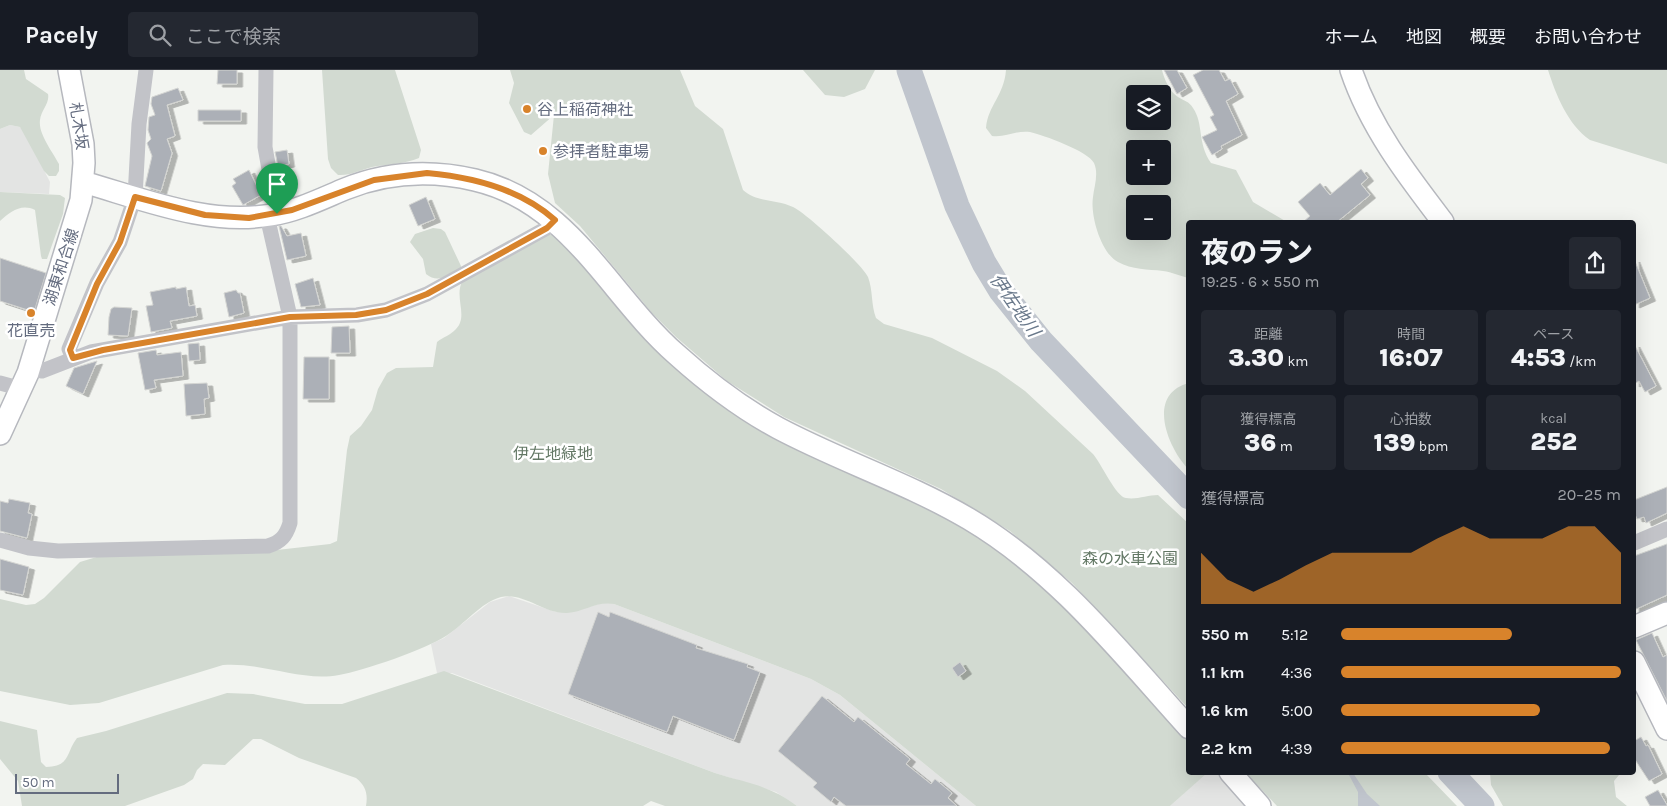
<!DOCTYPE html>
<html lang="ja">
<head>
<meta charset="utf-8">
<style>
  :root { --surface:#171b24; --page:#242831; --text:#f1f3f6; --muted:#9ea1a6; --line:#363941; --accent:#d8832b }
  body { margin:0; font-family:Karla,"Noto Sans JP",sans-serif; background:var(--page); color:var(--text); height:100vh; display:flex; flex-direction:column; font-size:19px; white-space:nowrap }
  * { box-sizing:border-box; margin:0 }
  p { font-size:16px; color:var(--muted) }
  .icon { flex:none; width:28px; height:28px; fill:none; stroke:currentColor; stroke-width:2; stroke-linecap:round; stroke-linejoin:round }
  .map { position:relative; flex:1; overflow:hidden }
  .details { position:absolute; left:1186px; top:150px; width:450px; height:555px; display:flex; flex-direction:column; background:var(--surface); border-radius:5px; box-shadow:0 5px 20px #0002 }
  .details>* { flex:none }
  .fabs { position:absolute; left:1126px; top:15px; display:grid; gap:10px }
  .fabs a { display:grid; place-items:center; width:45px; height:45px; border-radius:5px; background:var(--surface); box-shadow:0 5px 20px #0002; font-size:25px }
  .scale { position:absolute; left:15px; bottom:12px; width:104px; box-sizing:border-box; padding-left:5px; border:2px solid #646c7f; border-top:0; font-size:14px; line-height:18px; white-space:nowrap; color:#646c7f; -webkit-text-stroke:4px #fff; paint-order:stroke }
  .pin { position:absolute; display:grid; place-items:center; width:42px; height:42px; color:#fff; margin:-51px -21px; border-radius:50% 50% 50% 0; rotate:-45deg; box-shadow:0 0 5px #0007 }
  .pin .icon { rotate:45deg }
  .round { display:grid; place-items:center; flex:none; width:52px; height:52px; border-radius:5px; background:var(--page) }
  .summary { display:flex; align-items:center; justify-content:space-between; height:85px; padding:0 15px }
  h1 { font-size:28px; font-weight:800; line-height:38px }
  .figures { display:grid; grid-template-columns:repeat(3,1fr); gap:8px; height:85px; padding:5px 15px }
  .figures div { display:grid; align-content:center; border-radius:5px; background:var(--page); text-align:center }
  .figures b { font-size:25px; font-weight:800 }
  .figures small { font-size:14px; font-weight:400 }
  .figures p { font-size:14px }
  .chart { height:140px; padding:10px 15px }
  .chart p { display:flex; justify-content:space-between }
  .chart svg { width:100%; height:90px; margin-top:5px; fill:var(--accent); opacity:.7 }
  ul { padding:0 15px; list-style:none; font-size:16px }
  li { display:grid; grid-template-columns:80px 60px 1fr; align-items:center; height:38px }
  li i { height:12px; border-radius:6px; background:var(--accent) }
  header { display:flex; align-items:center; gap:30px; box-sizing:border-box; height:70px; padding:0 25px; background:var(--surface); border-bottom:1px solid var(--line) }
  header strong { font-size:24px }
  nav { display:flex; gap:28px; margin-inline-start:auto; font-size:18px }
  .search { width:350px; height:45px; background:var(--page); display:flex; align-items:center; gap:12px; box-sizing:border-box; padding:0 18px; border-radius:5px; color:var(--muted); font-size:19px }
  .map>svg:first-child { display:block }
  .built { fill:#e3e4e3 }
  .green { fill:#d2dad1; fill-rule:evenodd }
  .water { fill:#c0c5cd }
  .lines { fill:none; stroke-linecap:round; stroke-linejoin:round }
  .river { stroke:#c0c5cd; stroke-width:25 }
  .building { fill:#acb0b7; stroke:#d4d5d2; filter:url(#shadow) }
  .secondary-casing { stroke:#b6b8be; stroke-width:24 }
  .street { stroke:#c2c3c8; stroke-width:15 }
  .secondary { stroke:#fff; stroke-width:21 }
  .route-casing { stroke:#fff; stroke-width:10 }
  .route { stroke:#d8832b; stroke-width:6 }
  .poi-dot { fill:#d8832b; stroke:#fff; stroke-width:2 }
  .labels { text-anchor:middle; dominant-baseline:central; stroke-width:5; stroke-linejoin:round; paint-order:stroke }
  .poi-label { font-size:16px; fill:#646c7f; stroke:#fff; text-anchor:start }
  .street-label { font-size:16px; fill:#646c7f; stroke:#fff }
  .park-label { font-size:16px; fill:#627764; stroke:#fff }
  .water-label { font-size:18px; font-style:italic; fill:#69788a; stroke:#fff }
</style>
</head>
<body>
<header>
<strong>Pacely</strong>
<div class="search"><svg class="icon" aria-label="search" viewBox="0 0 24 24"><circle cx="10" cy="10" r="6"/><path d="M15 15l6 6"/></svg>ここで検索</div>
<nav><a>ホーム</a><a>地図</a><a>概要</a><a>お問い合わせ</a></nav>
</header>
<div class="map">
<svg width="1667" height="736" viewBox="0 0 1667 736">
  <defs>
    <filter id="shadow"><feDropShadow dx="5.5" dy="3" stdDeviation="0" flood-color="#0004"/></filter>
  </defs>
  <rect width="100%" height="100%" fill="#f2f4f0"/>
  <!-- built -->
  <path class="built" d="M10 55 20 57 24 61 50 112 49 124 0 122V59Z
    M509 526 556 542 579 540 605 532 614 534 811 609 840 625 976 736H797L776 722 715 703 452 603H437L431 574 444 568 490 532Z
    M1207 702 1217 703 1248 736H1170Z"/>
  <!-- green -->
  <path class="green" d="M0 0H24L26 9 48 24C50 33 41 40 40 50 38 64 53 82 59 94V101L56 106H49L44 101 20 57 10 55 0 59Z
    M322 0H395L421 80 419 88C405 94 387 94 372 97 360 100 350 106 338 105L331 98 328 89Z
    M510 0H680L695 36 723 59 743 120C758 133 776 129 793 137 806 143 862 194 868 207 873 220 871 235 876 248L884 254 932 268 997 301 1025 321 1093 384C1101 393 1116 427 1126 428 1136 430 1148 425 1158 425L1189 454V639L1072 513 1010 461 941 419 784 347 727 311 676 267 652 243 580 156 555 133 548 104 554 45 531 65 524 62 509 33 514 13Z
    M803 0H875L865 19 844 27 825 25Z
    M1006 0H1162C1164 9 1170 22 1178 27 1184 31 1189 31 1193 38 1204 54 1197 73 1211 93L1236 100 1253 132 1287 152H1189V208C1180 206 1172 202 1163 201 1148 199 1132 200 1118 192 1101 183 1090 145 1093 127 1094 117 1099 104 1094 93 1088 81 1043 65 1030 62 1016 60 1005 68 992 66L986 58C988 35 1004 26 1006 0ZM1135 24H1162V51H1135ZM1135 79H1162V106H1135ZM1135 134H1162V161H1135Z
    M1548 0H1667V94L1590 70C1568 55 1556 25 1548 0Z
    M0 122 60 125 65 128 63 144 47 189H42L41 186 35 140C21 133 10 142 0 151Z
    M433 158 441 159 445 162 461 196V199C449 205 438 214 426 204L423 189 410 172 415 164Z
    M554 164 564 171 661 283 965 457 1028 502 1084 557 1189 671V702L1207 703 1170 736H976L840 625 811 609 614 534C596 531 584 542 567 543 544 544 524 522 501 527 481 532 464 555 446 566 426 579 363 601 339 605 301 612 262 592 223 595L99 633 70 635 0 621V529L26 535 35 534 44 528 80 492 100 486 268 481 330 474 337 471 347 380 350 366 361 356 372 340 378 319 387 303 396 298 433 297 437 272C443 267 451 265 456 259 469 246 453 226 463 210L544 166Z
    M1189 313V400C1167 377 1146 324 1189 313Z
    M444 601 715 703C746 713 770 715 797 736H665L651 731 643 736H366C368 724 366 716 356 708L299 688 261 669H253L225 695 203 694 197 700 193 709 184 715 125 736H22L18 711 0 689V651L37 660 41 692 46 697C71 696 65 684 77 668L106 661 227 623 253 624 305 634H342Z
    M1246 703H1425L1457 736H1277Z
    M1490 703V702L1631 703 1619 705 1614 711 1616 727 1627 736H1503L1491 715Z"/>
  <!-- water -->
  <path class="water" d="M1331 703H1353L1367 724 1380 736H1358V722L1349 705Z"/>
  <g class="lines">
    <!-- river -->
    <path class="river" d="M909 0 957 136 984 193 1001 221 1041 271 1189 427
      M1450 702 1482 736"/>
  </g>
  <!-- building -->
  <path class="building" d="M218 0H237V14H217Z
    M1164 0H1177L1187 18 1177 24Z
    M1203 0H1219L1225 11 1230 9 1238 24 1226 31 1242 65 1221 76 1222 79 1212 85 1202 67 1217 60 1210 47 1214 45 1193 5Z
    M178 18 183 30 167 35 175 66 167 69 172 83 161 121 145 116 152 86 147 73 151 69 148 60 149 47 155 45 151 34 152 27Z
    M198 40H241V51H198Z
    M287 80 289 94 278 96 275 82Z
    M1361 99 1368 108 1361 114 1370 125 1337 152H1303L1310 146 1298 132 1320 113 1330 125Z
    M249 100 261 125 243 135 232 116 236 113 233 109Z
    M426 127 435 149 418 156 409 135Z
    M279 156H281L287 166 301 163 306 186 287 190Z
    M0 188 46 203 34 242 0 231Z
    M1634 189 1650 228 1634 235Z
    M313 208 320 235 301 237 295 214Z
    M176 217V219L186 217 189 236 195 235 197 246 170 251 172 258 151 262 146 236 153 235 150 222Z
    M236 220 238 223H240L244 243 229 247 224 223Z
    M114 237 132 238 128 266 108 265 109 247 111 239Z
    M349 256 350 283H331L332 257Z
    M199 273 200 290 189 291 188 274Z
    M1634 274 1656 316 1645 322 1639 311 1634 314Z
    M156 280 157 285 181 282 183 306 154 310 156 318 145 320 138 283Z
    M304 287H329V329H303Z
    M97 291 83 324 66 316 74 298Z
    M207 313 209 328 204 329 205 344 186 346 184 314Z
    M1667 417V443L1646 453 1644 447 1637 449 1634 442V430Z
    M9 429 30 433 28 443 32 444 27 468 0 461V431L8 433Z
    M1667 474V525L1634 540V486Z
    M0 489 29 497 23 525 0 520Z
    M598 542 609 547 610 542 697 575 696 578 748 594 747 597 760 602 734 670 673 646 667 662 568 624Z
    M1652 563 1663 587 1667 585V631L1636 570Z
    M960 592 966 601 958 607 952 598Z
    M822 626 854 652 858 647 910 689 906 694 931 714 935 709 952 723 948 728 957 736H846L834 727 831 732 813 717 817 713 778 681Z
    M1641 667 1646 676 1648 675 1662 704 1649 711 1634 688V671Z
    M1658 720 1667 735V736H1650L1645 727Z"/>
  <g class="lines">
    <defs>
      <path id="secondary" d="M1351 0C1370 57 1407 105 1443 152
        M83 112C143 129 208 156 271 145 297 141 321 129 345 119 387 102 432 100 475 110 570 132 609 225 676 284 707 312 741 338 778 358 840 391 908 413 969 449 1057 501 1121 583 1189 658
        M0 364 28 303 81 130 84 93 83 74 69 0
        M1634 557 1667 543
        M1634 592 1667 659
        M1230 702 1260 736"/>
    </defs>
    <!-- secondary casing -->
    <use href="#secondary" class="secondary-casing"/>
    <!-- street -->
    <path class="street" d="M266 0 265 77 277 144
      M73 288 69 279 97 213 120 172 135 127 139 54 146 0
      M29 297 42 301 91 282 290 247 357 245 386 240 427 224 547 158 555 150
      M0 313 22 319
      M0 470 29 478 58 481 268 476C281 472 286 466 290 453V247L267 146
      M1634 473 1667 459"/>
    <!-- secondary -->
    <use href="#secondary" class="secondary"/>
  </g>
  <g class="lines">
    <defs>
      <path id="route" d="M427 103C472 107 519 118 555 150L547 158 427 224 386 240 356 245 290 247 103 280 73 288 70 280 97 214 120 172 135 127 205 145 249 148 292 140 374 110Z"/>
    </defs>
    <!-- route casing -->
    <use href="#route" class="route-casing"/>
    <!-- route -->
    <use href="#route" class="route"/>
  </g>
  <!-- markers -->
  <g class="poi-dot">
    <circle cx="527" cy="39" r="5"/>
    <circle cx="543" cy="81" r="5"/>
    <circle cx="31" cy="243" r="5"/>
  </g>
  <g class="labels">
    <!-- poi labels -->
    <g class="poi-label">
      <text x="537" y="39">谷上稲荷神社</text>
      <text x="553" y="81">参拝者駐車場</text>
      <text x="31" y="260" text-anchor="middle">花直売</text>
    </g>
    <!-- street labels -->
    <g class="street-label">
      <text transform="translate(79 56) rotate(81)">札木坂</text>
      <text transform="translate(61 197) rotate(-72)">湖東和合線</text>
    </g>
    <!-- park labels -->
    <g class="park-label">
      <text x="553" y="383">伊左地緑地</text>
      <text x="1130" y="488">森の水車公園</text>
    </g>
    <!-- water labels -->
    <g class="water-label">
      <text transform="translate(1015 235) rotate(55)">伊佐地川</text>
    </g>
  </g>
</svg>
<div class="fabs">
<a><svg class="icon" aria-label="layers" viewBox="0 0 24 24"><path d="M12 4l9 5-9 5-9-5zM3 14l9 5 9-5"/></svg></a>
<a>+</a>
<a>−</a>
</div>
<div class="scale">50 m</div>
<div class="pin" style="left:277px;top:144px;background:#1e9e55"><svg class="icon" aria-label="arrive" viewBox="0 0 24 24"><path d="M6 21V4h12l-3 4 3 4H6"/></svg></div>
<section class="details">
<div class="summary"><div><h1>夜のラン</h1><p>19:25 · 6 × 550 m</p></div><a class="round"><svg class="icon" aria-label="share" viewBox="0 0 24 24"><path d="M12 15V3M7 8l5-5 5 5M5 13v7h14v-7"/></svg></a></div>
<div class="figures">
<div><p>距離</p><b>3.30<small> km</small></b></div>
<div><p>時間</p><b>16:07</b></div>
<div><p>ペース</p><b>4:53<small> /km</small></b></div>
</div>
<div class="figures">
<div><p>獲得標高</p><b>36<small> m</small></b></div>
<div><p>心拍数</p><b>139<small> bpm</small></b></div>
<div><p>kcal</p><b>252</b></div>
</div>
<div class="chart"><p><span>獲得標高</span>20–25 m</p>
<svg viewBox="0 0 160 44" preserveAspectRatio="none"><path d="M0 44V19L10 32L20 38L30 32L40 25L50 19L60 19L70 19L80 19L90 12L100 6L110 12L120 12L130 12L140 6L150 6L160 19V44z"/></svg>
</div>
<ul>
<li><b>550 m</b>5:12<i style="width:61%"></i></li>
<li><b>1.1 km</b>4:36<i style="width:100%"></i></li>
<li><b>1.6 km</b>5:00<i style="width:71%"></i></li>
<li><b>2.2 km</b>4:39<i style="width:96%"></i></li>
</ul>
</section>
</div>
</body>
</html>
